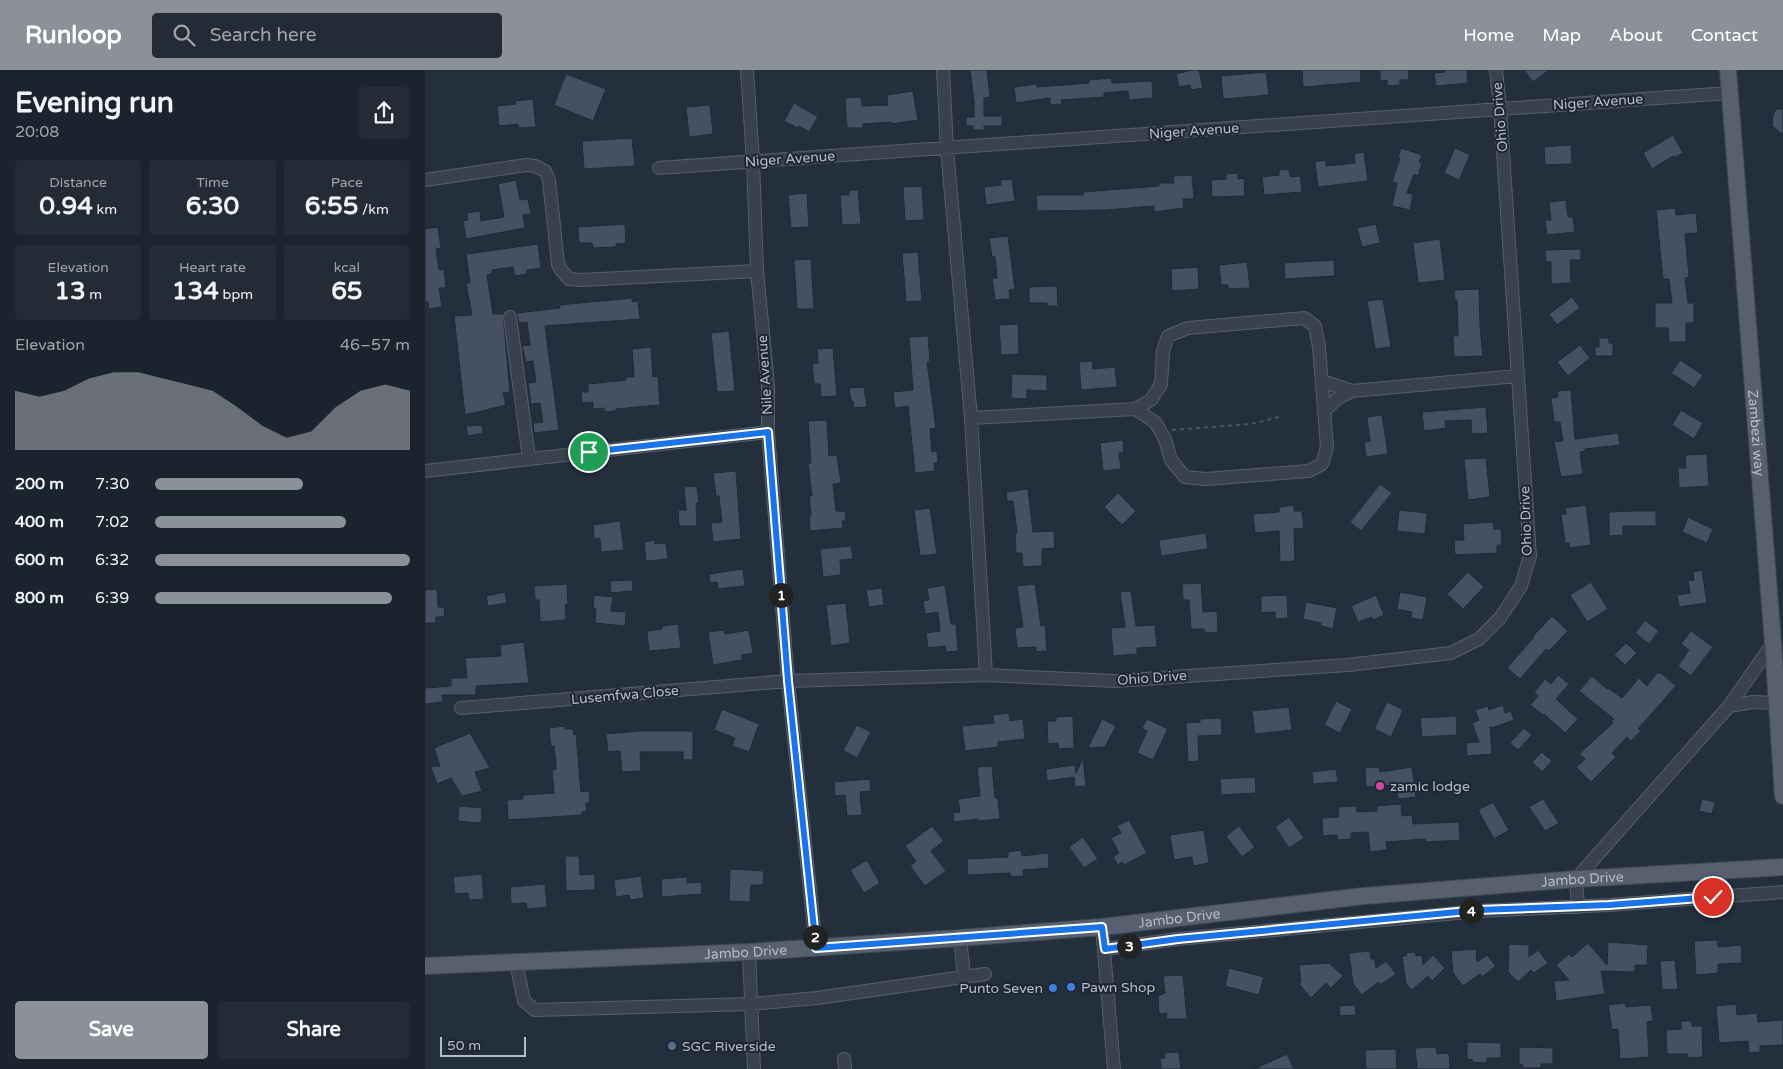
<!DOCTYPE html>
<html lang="en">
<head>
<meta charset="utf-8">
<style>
  :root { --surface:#1b232e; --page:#242b36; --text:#f1f3f6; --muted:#a0a4aa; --accent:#8c9099 }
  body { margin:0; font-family:"Varela Round",sans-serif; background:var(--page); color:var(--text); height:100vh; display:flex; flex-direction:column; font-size:19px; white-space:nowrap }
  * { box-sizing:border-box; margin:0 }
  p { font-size:16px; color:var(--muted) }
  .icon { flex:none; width:28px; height:28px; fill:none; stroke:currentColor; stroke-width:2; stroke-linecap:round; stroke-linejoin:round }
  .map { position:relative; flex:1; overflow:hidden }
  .details { display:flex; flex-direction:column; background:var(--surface); width:425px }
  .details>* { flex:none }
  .scale { position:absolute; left:15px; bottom:12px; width:86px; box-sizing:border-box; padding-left:5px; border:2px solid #b4bcc9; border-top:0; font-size:14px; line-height:18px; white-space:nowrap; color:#b4bcc9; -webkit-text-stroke:4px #1d2633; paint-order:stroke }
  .pin { position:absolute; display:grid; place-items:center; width:42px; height:42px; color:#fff; margin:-21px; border:2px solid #fff; border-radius:50%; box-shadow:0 1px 5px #0007 }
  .km { position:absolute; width:25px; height:25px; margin:-12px; border-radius:50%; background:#222; color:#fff; font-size:14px; line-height:25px; text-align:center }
  .round { display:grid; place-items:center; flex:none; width:52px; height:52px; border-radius:5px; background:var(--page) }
  .overview { display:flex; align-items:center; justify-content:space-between; height:85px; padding:0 15px }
  h1 { font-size:28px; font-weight:700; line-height:38px }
  .stats { display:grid; grid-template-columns:repeat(3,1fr); gap:8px; height:85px; padding:5px 15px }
  .stats div { display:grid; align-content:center; border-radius:5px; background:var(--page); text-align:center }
  .stats b { font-size:25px; font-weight:700 }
  .stats small { font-size:14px; font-weight:400 }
  .stats p { font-size:14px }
  .chart { height:140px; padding:10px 15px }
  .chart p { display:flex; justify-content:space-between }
  .chart svg { width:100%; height:90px; margin-top:5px; fill:var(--accent); opacity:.7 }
  .primary-button { display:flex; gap:10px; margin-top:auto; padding:10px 15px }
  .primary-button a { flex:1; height:58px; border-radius:5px; background:var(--accent); color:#fff; font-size:20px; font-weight:700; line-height:58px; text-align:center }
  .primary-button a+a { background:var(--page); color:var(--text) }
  ul { padding:0 15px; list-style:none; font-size:16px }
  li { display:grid; grid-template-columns:80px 60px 1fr; align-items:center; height:38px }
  li i { height:12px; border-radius:6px; background:var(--accent) }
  header { display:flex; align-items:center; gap:30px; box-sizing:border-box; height:70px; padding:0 25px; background:var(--accent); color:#fff }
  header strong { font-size:24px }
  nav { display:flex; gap:28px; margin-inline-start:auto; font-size:18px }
  .search { width:350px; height:45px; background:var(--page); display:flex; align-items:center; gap:12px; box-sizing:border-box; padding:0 18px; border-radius:5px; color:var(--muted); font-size:19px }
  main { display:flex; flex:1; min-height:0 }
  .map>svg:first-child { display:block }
  .building { fill:#455162; stroke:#1f2835 }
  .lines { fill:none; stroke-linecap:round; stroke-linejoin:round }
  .minor-casing { stroke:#565f6c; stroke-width:14 }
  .major-casing { stroke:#414a57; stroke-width:18 }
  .path { stroke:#44595c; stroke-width:2; stroke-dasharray:4 4; stroke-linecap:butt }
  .minor { stroke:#38414e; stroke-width:12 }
  .major { stroke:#56606e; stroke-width:16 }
  .route-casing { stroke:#fff; stroke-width:10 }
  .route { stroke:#1a73e8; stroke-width:6 }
  .hotel-dot { fill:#d1479c; stroke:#1d2633; stroke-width:2 }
  .shop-dot { fill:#3f7fe0; stroke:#1d2633; stroke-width:2 }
  .service-dot { fill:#5c6f8a; stroke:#1d2633; stroke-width:2 }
  .labels { text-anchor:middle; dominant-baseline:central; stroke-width:4; stroke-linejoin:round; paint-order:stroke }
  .street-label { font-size:14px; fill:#b4bcc9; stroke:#1d2633 }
  .poi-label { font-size:14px; fill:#b4bcc9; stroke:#1d2633; text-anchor:start }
</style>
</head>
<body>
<header>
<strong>Runloop</strong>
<div class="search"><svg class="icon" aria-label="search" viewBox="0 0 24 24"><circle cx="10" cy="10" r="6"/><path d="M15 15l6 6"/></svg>Search here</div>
<nav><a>Home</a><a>Map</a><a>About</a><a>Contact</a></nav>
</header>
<main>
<section class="details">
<div class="overview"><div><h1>Evening run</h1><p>20:08</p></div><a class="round"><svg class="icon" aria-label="share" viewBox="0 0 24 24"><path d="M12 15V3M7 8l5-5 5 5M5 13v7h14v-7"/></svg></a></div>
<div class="stats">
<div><p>Distance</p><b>0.94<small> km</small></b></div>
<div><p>Time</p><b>6:30</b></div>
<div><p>Pace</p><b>6:55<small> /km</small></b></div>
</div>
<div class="stats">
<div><p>Elevation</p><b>13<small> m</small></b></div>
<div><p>Heart rate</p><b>134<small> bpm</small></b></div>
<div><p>kcal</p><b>65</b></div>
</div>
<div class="chart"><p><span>Elevation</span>46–57 m</p>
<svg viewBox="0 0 160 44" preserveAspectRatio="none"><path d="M0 44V15L10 18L20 15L30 9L40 6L50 6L60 9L70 12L80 15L90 23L100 32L110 38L120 35L130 23L140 15L150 12L160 15V44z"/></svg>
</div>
<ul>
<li><b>200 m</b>7:30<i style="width:58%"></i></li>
<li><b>400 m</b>7:02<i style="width:75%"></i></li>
<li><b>600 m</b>6:32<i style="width:100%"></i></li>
<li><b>800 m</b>6:39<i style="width:93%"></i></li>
</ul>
<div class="primary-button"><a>Save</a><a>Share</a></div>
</section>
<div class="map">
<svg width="1358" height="999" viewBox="0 0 1358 999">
  <rect width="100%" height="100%" fill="#242f3e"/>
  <!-- building -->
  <path class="building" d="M545 0H562L565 27 559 28V46H577V56H559V60H548V56H541V47H549V32Z
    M767 0H774L778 18 766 20 765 15 754 17 751 4Z
    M877 0H935L936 12 878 17Z
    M955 0H983L984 10H975V15L962 16V10L955 11Z
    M1020 0H1042L1043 13 1011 16 1009 3 1020 2Z
    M1099 0H1124L1108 12Z
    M841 2 844 25 798 29 796 6Z
    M141 4 181 19 168 51 129 35Z
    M686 8 687 13 727 11 728 28 704 30 703 21 679 23V27L636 30 637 34 625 35V28L591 33 589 17 612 14V17L664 13V10Z
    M488 21 493 50 466 54V52L438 54V58H422L420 28 436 27 437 36 463 35 462 25Z
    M108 29 111 57 94 58 93 54 74 56 72 36 91 34 90 31Z
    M369 33 393 47 384 62 374 56 372 58 359 51Z
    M285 35 288 64 264 67 261 37Z
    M1351 39H1358V65L1347 56 1348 45Z
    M1248 65 1258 83 1249 88 1248 86 1227 99 1218 83Z
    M207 68 210 96 159 99 157 71Z
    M1146 75 1147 94 1120 95 1119 77Z
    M976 78 997 85 994 92 997 93 993 106 989 104 982 123 988 124 985 140 967 136 972 113 967 112 975 88H973Z
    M1030 78 1045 85 1034 110 1019 103Z
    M939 82 943 111 893 117 890 92 901 90V96L930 93 929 84Z
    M864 99 865 107 875 106 877 122 839 125 837 107 854 105V100Z
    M813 103V109L819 108 820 126 787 127 786 110 801 109V104Z
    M767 105 769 129H758L759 138 729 142V136L681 140 612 141 611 125H658V122L734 116V113H749L748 106Z
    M587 109 590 131 561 135 559 117 576 115 575 110Z
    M91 110 95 130 103 129 106 144 98 145 100 158 41 169 38 151 43 150 42 143 55 141 56 151 79 147 73 114Z
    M497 116 499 150 480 151 478 117Z
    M424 120H433L436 154 417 155 415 125H424Z
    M382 123 384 157 366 158 363 125Z
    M1141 130 1143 147H1148L1150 162 1122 165 1120 150H1126L1124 132Z
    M1250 138 1251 145 1271 143 1273 163 1260 164 1264 207 1260 208 1263 233H1269V253H1261V272H1244L1243 258H1230V233H1247L1244 209H1238L1231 140Z
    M200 154 201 173 191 174V177L168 178 167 173H154L153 157Z
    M951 154 955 173 937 177 932 158Z
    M13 157 16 178 11 179 14 200 19 199 21 218H14L17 237 4 239 3 232H0V159Z
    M583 166 590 219 584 220 585 229 570 230 567 208H572L570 187H567L564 168Z
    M1015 169 1020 210 993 213 988 173Z
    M113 174 116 198 102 200V204L90 206 88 197 67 200V204L62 205 68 244H78L85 322 78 323 81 335 40 345 29 246 47 245 41 213H45L41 184Z
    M1156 179V190H1145L1146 213 1126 214V192H1121L1120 180Z
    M493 182 497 231 481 232 477 183Z
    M386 189 389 239H372L369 190Z
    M909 190 910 206 860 209 859 193Z
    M822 192 825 218 803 219V215H796L794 195Z
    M773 197 774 219 747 221 746 199Z
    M632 216 633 236H622V233H604V217Z
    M1054 219 1055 257 1058 286 1029 287 1028 266H1033L1032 230H1030L1029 220Z
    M1147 227 1155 238 1132 255 1124 244Z
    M207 228V232L213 231 215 249 120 256 134 360 109 363 108 353 118 352 115 333 106 334 103 313 111 312 108 291 101 292 97 276 105 275 102 252 94 253 92 243 135 238 134 235Z
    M958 229 966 277 950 279 942 231Z
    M593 254 594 284 576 285 574 255Z
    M304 261 310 321 292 322 286 263Z
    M503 266 505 292H502L511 358 505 359 507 382 512 381 513 393H509L510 401 490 403 483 336 470 338 468 322 488 320 484 267Z
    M1174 268H1184V273H1188V286H1170V277H1174Z
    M1155 275 1165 288 1143 306 1132 292Z
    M226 277 228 307 233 306 235 335 191 339V341L180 342 179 338 168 339V332L157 333 156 322H163V314L201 310V307H209L207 279Z
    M408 278 412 326 396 327 395 314H389L387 293H393L392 279Z
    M1255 290 1278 305 1269 318 1246 303Z
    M667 291 668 299 690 297 692 317 656 320 654 292Z
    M587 304 622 305V321L602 320V329L586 328Z
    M439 317 442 337 429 338 428 331H426L424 318Z
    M1146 320 1150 369 1193 363 1195 375 1160 379V381L1155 382 1158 404 1136 407 1129 372 1138 371 1135 352H1129L1126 328 1133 327 1132 321Z
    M1061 337 1063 363 1047 364 1046 350 1020 351 1021 358 999 361 997 342Z
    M1256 340 1278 353 1269 369 1247 355Z
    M957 345 963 384 941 387 939 372 945 371 942 347Z
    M402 350 404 386 412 385 416 413 408 414 411 441H420L421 451H417L418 458 385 461 384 447 386 446 384 426H387L383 393H386L383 351Z
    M57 355 58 363 43 366 41 356Z
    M698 370 699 383H694L696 399 678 401 675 373Z
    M1282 384 1284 416 1254 418 1253 398H1261L1260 385Z
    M1061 388 1065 427 1043 430 1039 389Z
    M311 401 316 469 288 472 286 453 297 452 294 426H291L288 403Z
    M955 414 967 423 936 461 925 452Z
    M272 416 274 433 271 434 272 456H254L253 440H261L259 417Z
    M603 419 608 462 629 461 630 478 617 479V496L598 497 597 483H591L590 463H592L588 431H582L581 422Z
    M693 423 711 441 697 455 679 437Z
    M869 435V441H877L879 458 869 459 870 491 855 492 854 461 830 463 828 444 854 442V437Z
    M1161 435 1166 475 1144 478V473H1140L1136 444H1141L1140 438Z
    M505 438 512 484 495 486 489 440Z
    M974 440 1002 443 1000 464 972 461Z
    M1209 441H1231V456H1198V465L1184 466V442Z
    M1263 447 1288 459 1282 473 1257 462Z
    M195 451 199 480 176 482 175 468 169 469 168 455Z
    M1068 452 1069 459H1076L1077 475H1072V483L1030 485 1029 470H1039L1038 454Z
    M781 463 783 479 736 486 734 470Z
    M230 470V474L241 473 243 489 221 491 219 472Z
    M426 476 428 489 415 490 416 505 398 507 395 479Z
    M318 499 320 516 293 519 292 512 285 513 284 504Z
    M1277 500 1282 533 1254 537 1252 525 1265 523 1263 511 1269 510 1268 502Z
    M1043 502 1059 517 1038 539 1022 524Z
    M207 510 208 521 186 523 185 511Z
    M1166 512 1183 539 1162 552 1145 525Z
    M776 513 778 542 792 541 793 562 780 563 779 559H766L764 530H758L757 514Z
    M142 514 143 534 140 535 141 550 115 552 114 530H110L109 516Z
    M610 514 616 556 620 555 622 581 611 582V577L592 578 590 558 598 557 592 516Z
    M520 515 526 554H531L533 581 521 582 520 576 503 578 501 563 515 561 513 542 500 544 498 531 504 530 502 518Z
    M457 518 459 535 444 537 441 520Z
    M12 519 13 537H19L20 547H11V553H0V520Z
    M706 521 711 556 730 555 732 577 712 578V584L688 586 686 558 700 557 695 522Z
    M80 522 82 533 63 536 61 526Z
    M975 522 1002 527 998 550 986 548 987 542 972 539Z
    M169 525 188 527 186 541 201 542 200 556 170 553 171 539H168Z
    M862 525 863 548 850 549V542L836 543V526Z
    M951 525 959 545 948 550 947 547 933 552 926 536Z
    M881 532 912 538 908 559 896 556V553L878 549Z
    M421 533 425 573 406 576 401 535Z
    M1127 546 1143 561 1124 581 1121 579 1095 609 1082 598 1109 567 1108 566Z
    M1220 550 1234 561 1224 574 1210 563Z
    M253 554 256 578 224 581 222 561 237 559V556Z
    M299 560 300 564 324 560 328 583 317 585V590L288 595 283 562Z
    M1266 561 1288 577 1266 606 1253 596 1264 580 1256 574Z
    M99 572 104 613 51 616V625H17L18 632 0 634V618L26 616V608H42L40 588 76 586 75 575Z
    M1201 573 1212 583 1200 595 1189 585Z
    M1232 603H1236L1251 616 1213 659 1216 661 1206 671 1202 667 1187 683 1191 687 1166 712 1151 697 1160 689 1154 684 1188 653 1186 651 1189 649 1154 621 1167 606 1182 619 1183 618 1197 628 1214 608 1222 616Z
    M1133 605 1144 614 1131 629 1153 649 1140 663 1119 644 1118 645 1105 635 1113 626 1109 623 1120 609 1126 614Z
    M911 631 927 639 915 663 899 655Z
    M962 632 977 639V643L966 667 949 659Z
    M1078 635 1080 643 1086 641 1089 650 1067 658 1065 656 1067 684 1042 686 1041 673 1054 672 1047 653 1054 650 1050 640 1063 636 1064 640Z
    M864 637 867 660 830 664 827 641Z
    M297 639 334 654 324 682 307 676 310 668 289 660Z
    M584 643 585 651 598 649 600 669 573 672V677L540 681 537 656 569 653 568 645Z
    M648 646 649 678 634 679 633 673 623 674 622 651H631V647Z
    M1031 646 1032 665 997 667 995 648Z
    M796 648 797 665 773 666 774 691 763 692 761 653 775 652V649Z
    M677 649 691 656 680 677 663 678Z
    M722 649 743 659 728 690 712 683 722 661 717 658Z
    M432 655 446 662 432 688 418 680Z
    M140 656V659H148L149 665 151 664 156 722 164 721 165 733H161L162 741 157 742V745L83 750 82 730 98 729V725L129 723 127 700 131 699V695L129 676 126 677 124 658Z
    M1099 658 1107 665 1093 680 1085 673Z
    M268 661V690H258V682H215L216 701 197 702 195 681 183 682 181 664 213 661Z
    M45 663 65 698 50 702 57 721 37 726 26 708 12 714 6 697 15 696 9 678Z
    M1117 682 1127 691 1117 702 1107 692Z
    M658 688 661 716 650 717 649 707 622 711 621 699 650 695 651 703Z
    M567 696 570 728H573L575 749 553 751V749L529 752 528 743 535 742 533 729 555 726 552 697Z
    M954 697 955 702 987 697 991 727 973 729 971 715 941 717 940 698Z
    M911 699 913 712 888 714 887 702Z
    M830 707 831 723 796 725 795 709Z
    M445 709 446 721 435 722 437 745 422 746 420 725 410 726 409 712Z
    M1118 729 1134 753 1120 761 1104 737Z
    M1277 729 1290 732 1287 744 1274 741Z
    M1068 732 1084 760 1069 769 1053 740Z
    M976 734 977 746 987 745 988 754 1034 752 1035 770 1000 772V769L961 772 962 780 945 782 943 762 926 763V769L912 770V765L898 766 897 748 914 747 913 737 931 736 932 742 952 741V736Z
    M34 736 57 738 56 753 33 751Z
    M864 747 879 768 864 778 850 757Z
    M704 750 722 783 699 795 697 792 693 795 688 787 694 783 686 768 696 763 692 756Z
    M507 756 519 771 506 781 521 801 500 816 485 796 491 791 480 776Z
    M814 756 830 777 817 787 801 766Z
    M779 760 784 793 768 796 767 787 749 790 745 765Z
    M658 767 673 789 659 798 644 777Z
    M596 780 597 786 623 783 624 798 598 800 599 806 586 807 585 803 543 805 542 789 583 787V782Z
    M140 786H154L155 805 170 804V820L141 821Z
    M442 790 455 813 439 823 425 800Z
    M305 799 339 801 338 815H326L325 832 304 831Z
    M57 804 59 829 44 830 43 823 30 824 28 807Z
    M216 806 219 828 205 830 204 825 191 827 189 810Z
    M262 807V813L276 812 277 824 237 827 236 809Z
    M120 814 122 837 102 839 101 833 86 834 85 817Z
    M1292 870 1293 877 1316 875 1317 893 1293 894V903L1271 905 1269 871Z
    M1183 872 1223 875 1222 895H1210V902L1176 901 1180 924 1131 931 1129 911 1144 910 1131 895 1144 884 1147 887 1163 873 1182 895Z
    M1084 874 1104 875V887L1113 880 1123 893 1109 903 1106 900 1093 912 1083 902Z
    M1051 879 1052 892 1062 885 1071 896 1057 907 1055 904 1038 916 1028 903 1026 881Z
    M945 881 946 889H950L951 898 961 891 971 904 955 915 953 912 937 925 928 914 924 883Z
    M990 882 991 886 997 885 998 895 1008 885 1020 898 1007 911 1003 906 987 920 981 914 977 886H981V883Z
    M1250 890 1253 919 1237 920 1235 891Z
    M904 893 918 906 906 918 901 913 886 928 874 914 876 912 874 895Z
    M804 898 839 907 834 925 800 916Z
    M758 905 762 949H741L742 943 734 944 733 926 740 923 738 906Z
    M1200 933 1201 937 1226 935 1228 951 1222 952 1224 987 1195 989 1193 959 1187 960 1183 935Z
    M1311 934 1312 945 1332 943 1333 952 1358 950V975L1335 976V982L1324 983 1323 971 1294 973 1291 936Z
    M930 935 931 945 915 946 914 936Z
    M1256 951H1267V956H1277L1278 987 1263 988 1262 984H1242L1241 960 1256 959Z
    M1042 972 1076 973V988H1062V993L1047 992 1048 990 1042 989Z
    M1011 977 1012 984 1024 983 1025 999H992L990 978Z
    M1094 977 1128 978V994H1116V998H1098V995L1094 994Z
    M971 979 972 999H941L940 980Z
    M754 982 756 999H736L735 988H740L739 983Z
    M862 984 869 999H829Z"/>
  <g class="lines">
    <defs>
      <path id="minor" d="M322 0 328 91 332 201 343 315V362L363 611 391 878
        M518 0 522 79 546 348 561 605
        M234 98 1304 23
        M0 110 101 95 110 96 120 101 124 110 133 194 136 200 144 209 156 210 332 201
        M85 247 104 388
        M897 311 927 321
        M899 341 913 328 927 321 1092 306
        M546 348 710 339 726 330 736 314 738 281 743 266 763 258 879 248 890 256 894 277 902 377 897 394 884 401 781 409 760 407 746 390 740 369 730 352 710 339
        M0 401 343 362
        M1304 636 1328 632 1352 633
        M36 638 363 611 561 605 690 611 923 595 1026 583 1054 569 1075 548 1096 516 1105 486 1075 38 1071 0
        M1153 837 1151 809 1304 636 1348 573
        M677 857 689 999
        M535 868 539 906
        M680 879 753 869 1053 841 1184 835 1358 822
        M324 882 329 999
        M91 893 99 931 110 940 326 934 392 928 560 904
        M419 989 420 999"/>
      <g id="major">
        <path id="s1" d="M1303 0 1348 573 1358 726"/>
        <path id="s2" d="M0 896 324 882 535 868 677 857 939 826 1151 809 1358 797"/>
      </g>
    </defs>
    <!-- minor casing -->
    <use href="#minor" class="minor-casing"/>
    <!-- major casing -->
    <use href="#major" class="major-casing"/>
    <!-- path -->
    <path class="path" d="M747 360 826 354 858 346"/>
    <!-- minor -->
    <use href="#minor" class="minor"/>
    <!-- major -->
    <use href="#major" class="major"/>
  </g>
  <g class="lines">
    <defs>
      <path id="route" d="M164 382 343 362 363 611 391 878 677 857 680 879 753 869 1053 840 1184 835 1288 827"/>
    </defs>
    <!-- route casing -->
    <use href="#route" class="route-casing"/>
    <!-- route -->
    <use href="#route" class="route"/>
  </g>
  <!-- markers -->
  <circle class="hotel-dot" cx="955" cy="716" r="5"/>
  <g class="shop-dot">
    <circle cx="646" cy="917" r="5"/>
    <circle cx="628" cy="918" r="5"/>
  </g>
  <circle class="service-dot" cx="247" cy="976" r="5"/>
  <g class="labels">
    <!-- street labels -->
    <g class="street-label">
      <text transform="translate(1173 32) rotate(-4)">Niger Avenue</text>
      <text transform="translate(1075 47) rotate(-95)">Ohio Drive</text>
      <text transform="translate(769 61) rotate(-4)">Niger Avenue</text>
      <text transform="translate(365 89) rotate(-4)">Niger Avenue</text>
      <text transform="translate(340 305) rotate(-94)">Nile Avenue</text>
      <text stroke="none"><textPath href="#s1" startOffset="364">Zambezi way</textPath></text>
      <text transform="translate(1101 451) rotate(-92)">Ohio Drive</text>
      <text transform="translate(727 608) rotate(-4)">Ohio Drive</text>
      <text transform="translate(200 625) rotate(-5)">Lusemfwa Close</text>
      <text stroke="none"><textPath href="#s2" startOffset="1161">Jambo Drive</textPath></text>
      <text stroke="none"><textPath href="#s2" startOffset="756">Jambo Drive</textPath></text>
      <text stroke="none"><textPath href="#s2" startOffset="321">Jambo Drive</textPath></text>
    </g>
    <!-- poi labels -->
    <g class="poi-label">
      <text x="965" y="716">zamic lodge</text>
      <text x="656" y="917">Pawn Shop</text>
      <text x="618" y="918" text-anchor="end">Punto Seven</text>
      <text x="257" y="976">SGC Riverside</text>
    </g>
  </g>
</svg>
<div class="scale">50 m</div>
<div class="pin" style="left:164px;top:382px;background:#1e9e55"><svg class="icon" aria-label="arrive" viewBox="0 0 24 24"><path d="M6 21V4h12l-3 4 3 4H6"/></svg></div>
<div class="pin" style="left:1288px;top:827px;background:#d93025"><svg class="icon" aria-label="check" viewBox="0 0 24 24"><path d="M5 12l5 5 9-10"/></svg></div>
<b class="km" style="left:356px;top:525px">1</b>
<b class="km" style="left:390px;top:867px">2</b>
<b class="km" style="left:704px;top:876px">3</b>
<b class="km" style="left:1046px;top:841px">4</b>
</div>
</main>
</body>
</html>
